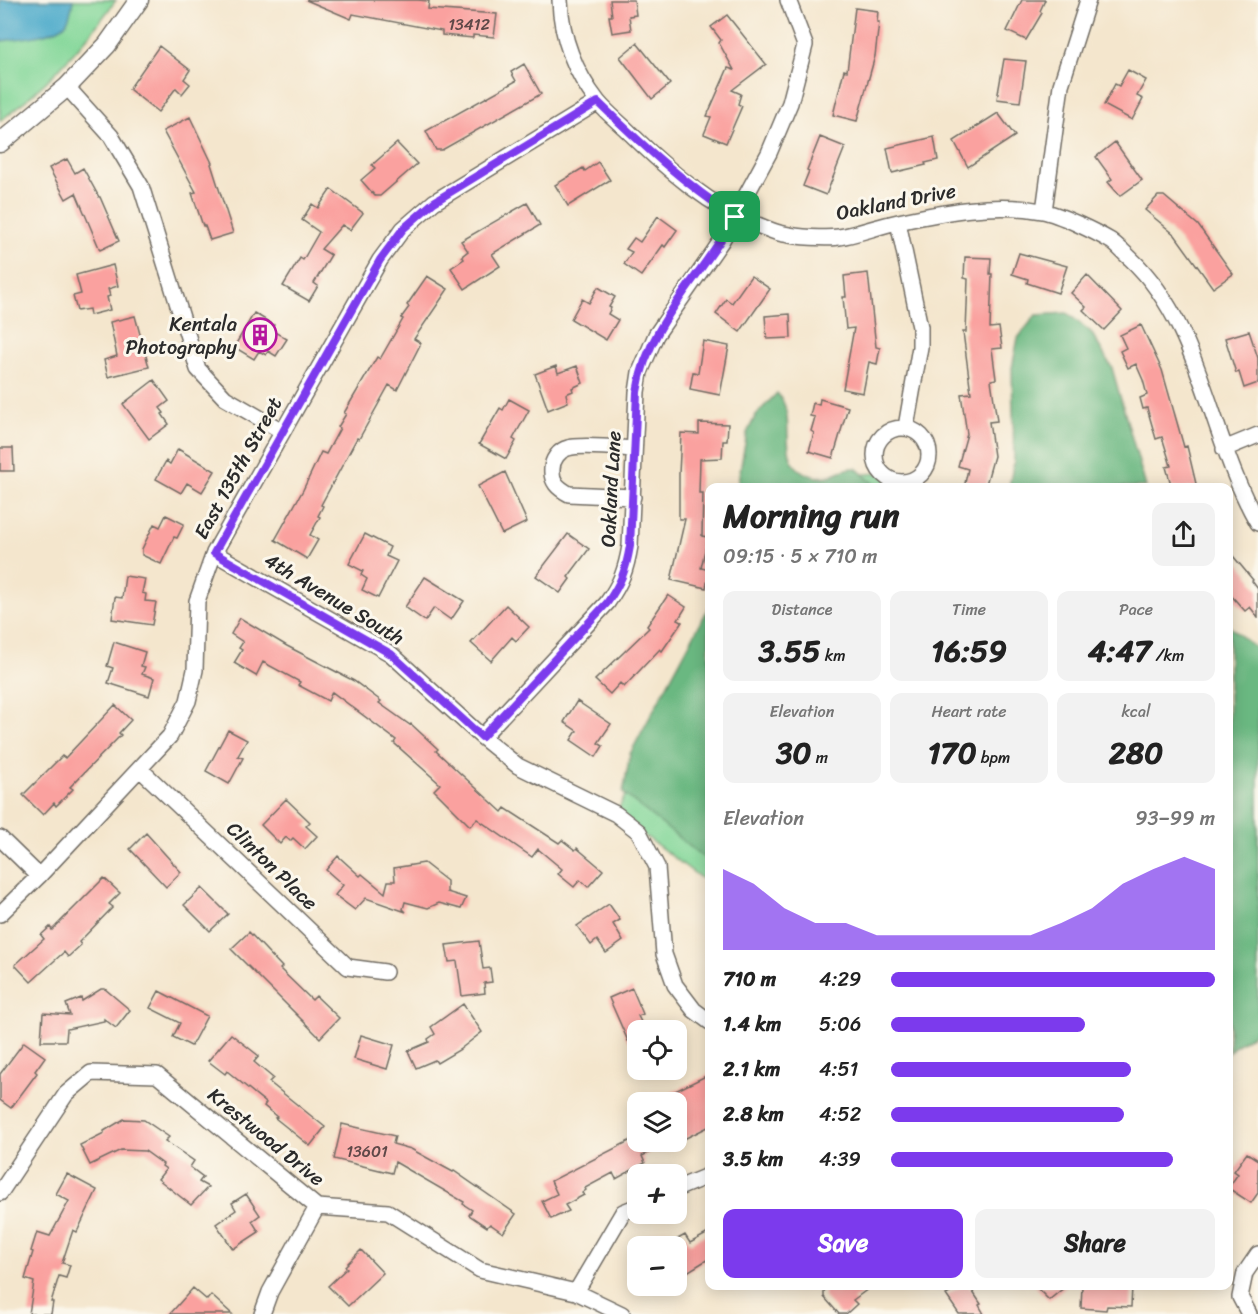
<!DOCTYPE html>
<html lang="en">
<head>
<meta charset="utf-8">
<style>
  :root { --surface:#fff; --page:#f2f2f2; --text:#222; --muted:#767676; --accent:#7c3aed }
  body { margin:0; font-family:Sriracha,sans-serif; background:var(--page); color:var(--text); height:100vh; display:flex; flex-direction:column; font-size:22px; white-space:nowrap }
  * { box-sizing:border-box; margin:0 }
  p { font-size:20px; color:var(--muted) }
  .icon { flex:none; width:33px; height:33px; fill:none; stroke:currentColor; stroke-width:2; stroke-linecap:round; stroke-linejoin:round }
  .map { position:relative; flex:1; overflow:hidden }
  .sheet { position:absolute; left:705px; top:483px; width:528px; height:807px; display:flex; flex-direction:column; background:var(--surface); border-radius:12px; box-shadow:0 3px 15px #0003 }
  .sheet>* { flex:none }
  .controls { position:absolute; left:627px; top:1020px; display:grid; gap:12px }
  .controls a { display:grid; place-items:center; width:60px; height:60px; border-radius:12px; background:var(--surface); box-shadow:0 3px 15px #0003; font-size:30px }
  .pin { position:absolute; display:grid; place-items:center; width:51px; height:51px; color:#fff; margin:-26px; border-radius:12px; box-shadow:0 3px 9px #0006 }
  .round { display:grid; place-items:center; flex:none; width:63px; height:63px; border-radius:12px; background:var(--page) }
  .head { display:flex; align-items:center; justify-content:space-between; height:102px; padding:0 18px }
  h1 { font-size:33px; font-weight:800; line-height:45px }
  .metrics { display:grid; grid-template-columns:repeat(3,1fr); gap:9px; height:102px; padding:6px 18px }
  .metrics div { display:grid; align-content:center; border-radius:12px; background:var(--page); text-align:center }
  .metrics b { font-size:30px; font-weight:800 }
  .metrics small { font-size:16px; font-weight:400 }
  .metrics p { font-size:16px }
  .chart { height:168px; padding:12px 18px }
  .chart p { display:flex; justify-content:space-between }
  .chart svg { width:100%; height:108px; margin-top:6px; fill:var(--accent); opacity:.7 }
  .action { display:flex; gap:12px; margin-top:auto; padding:12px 18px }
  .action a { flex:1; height:69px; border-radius:12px; background:var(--accent); color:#fff; font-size:24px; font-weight:800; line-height:69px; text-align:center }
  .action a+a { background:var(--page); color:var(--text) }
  ul { padding:0 18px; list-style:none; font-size:20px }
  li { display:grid; grid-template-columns:96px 72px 1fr; align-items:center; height:45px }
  li i { height:15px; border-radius:8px; background:var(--accent) }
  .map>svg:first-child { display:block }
  .green { fill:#83d799; stroke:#578162; stroke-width:1.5 }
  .forest { fill:#6ab881; stroke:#4a7256; stroke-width:1.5 }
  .water { fill:#4dabcb; stroke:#3c6b7b; stroke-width:1.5 }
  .building { fill:#faa19f }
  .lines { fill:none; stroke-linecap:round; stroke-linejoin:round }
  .minor-casing { stroke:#716c64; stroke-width:18 }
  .tertiary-casing { stroke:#716c64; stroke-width:21 }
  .minor { stroke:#fff; stroke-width:15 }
  .tertiary { stroke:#fff; stroke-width:18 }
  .route-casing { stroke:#fff; stroke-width:12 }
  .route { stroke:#7c3aed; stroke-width:8 }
  .labels { text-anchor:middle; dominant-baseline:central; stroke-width:6; stroke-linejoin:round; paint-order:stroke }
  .number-label { font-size:16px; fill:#5f4848 }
  .street-label { font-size:20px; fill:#2b2b2b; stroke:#fbf7ec }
  .poi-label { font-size:20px; fill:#2b2b2b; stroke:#fbf7ec; text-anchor:end }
</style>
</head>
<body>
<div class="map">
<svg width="1258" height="1314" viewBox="0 0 1258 1314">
  <rect width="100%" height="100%" fill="#fbf7ec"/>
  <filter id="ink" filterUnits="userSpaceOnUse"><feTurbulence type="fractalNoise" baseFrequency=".0167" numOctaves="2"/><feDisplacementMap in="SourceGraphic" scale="12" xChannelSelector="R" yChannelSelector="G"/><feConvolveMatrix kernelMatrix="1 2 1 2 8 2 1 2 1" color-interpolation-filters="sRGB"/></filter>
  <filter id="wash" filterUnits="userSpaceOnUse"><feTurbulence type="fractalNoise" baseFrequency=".008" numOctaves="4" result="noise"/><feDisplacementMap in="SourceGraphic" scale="24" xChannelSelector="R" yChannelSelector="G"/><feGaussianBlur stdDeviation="1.35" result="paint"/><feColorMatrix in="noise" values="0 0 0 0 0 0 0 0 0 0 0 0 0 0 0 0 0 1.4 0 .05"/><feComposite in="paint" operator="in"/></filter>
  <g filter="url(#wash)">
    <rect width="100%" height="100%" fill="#f4e6cd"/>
    <!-- green -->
    <path class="green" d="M0 0H116C83 46 46 87 0 121Z
      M882 473C893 481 902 483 916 478L930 487 780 488 785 479Z
      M709 628V884L616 814Z"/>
    <!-- forest -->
    <path class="forest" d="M1067 313 1091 332 1112 368 1146 487H1009L1014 461 1012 368 1018 338 1036 315Z
      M777 393C802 419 768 467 817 477 831 480 840 467 856 468L877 487H737L747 433 756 415Z
      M709 607V862L623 793 630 754Z
      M1229 626 1258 650V1029C1250 1040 1238 1040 1229 1052Z"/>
    <!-- water -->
    <path class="water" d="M0 0H73C72 7 70 17 66 23 55 36 17 39 0 41Z"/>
    <g id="blocks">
      <!-- building -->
      <path class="building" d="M306 0H418L429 1 428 9 497 14 494 37 473 35V38L442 35V31L353 14 351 19Z
        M610 0H634L636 15 629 16 631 30 612 33 609 16H612Z
        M1022 0H1045L1040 11 1042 13 1026 40 1007 31Z
        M855 8 878 11 877 22H879L875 56 857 121 833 115 844 70 847 71Z
        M727 15 766 64 732 90 741 94 738 104 742 106 726 143 704 134 711 117 707 116 728 68 734 70 719 43 721 40 711 27Z
        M637 43 670 84 652 99 620 57Z
        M159 46 190 70 184 79 190 84 182 94 176 88 158 112 129 89Z
        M1004 59 1026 61 1020 102 997 99Z
        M524 64 541 94 442 150H436L426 131 516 81 511 72Z
        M1128 70 1146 80 1137 96 1143 99 1132 120 1104 105 1115 84 1119 86Z
        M998 113 1015 136 968 167 954 141Z
        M190 117 212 163 211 164 233 233 210 240 205 226H203L192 193 196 192 163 131Z
        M820 137 845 147 826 195 803 186 809 171 807 170Z
        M934 137 938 160 925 163 926 165 892 173 887 148Z
        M1115 142 1142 180 1120 196 1108 182 1112 179 1096 157Z
        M397 143 417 164 380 196H375L361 180 375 168 372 165Z
        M67 159 75 173 83 168 99 197H100L119 241 100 250 76 193 66 199 49 168Z
        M598 162 610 180 568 206 555 185 583 168 585 171Z
        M331 189 363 213 350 230 342 225 321 249 331 255 314 283 318 286 309 301 283 286 300 258 303 260 319 232 302 220 312 204 318 208Z
        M1158 196H1164L1198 225 1233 274 1213 288 1175 235 1145 210Z
        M527 203 540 225 492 254 500 266 465 289 451 268 464 259 462 256 468 251 461 241Z
        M658 216 677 230 665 247 663 245 641 276 624 264 632 252 626 249 634 238 640 242Z
        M1019 253 1067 266 1058 293 1027 283 1028 279 1012 274Z
        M965 257 991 258 990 274H992L990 328 999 327 1002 348 992 349 996 379 991 380 997 421 989 422 994 456 985 488H964L968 469 958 466 967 434 961 394 971 393 963 332H966L968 279 964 278Z
        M113 265 118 286 108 289 110 296 107 297 110 310 90 315 89 309 77 311 73 296 81 294 76 275Z
        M868 273 876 347 880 348 877 364 869 362 863 393 843 389 854 328 846 329 843 297H846L844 276Z
        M1087 275 1122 311 1104 330 1083 310 1086 307 1071 293Z
        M427 276 448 289 414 339 421 343 397 390 389 385 359 439 357 438 321 505 323 506 318 516 320 517 310 535 318 540 307 559 275 540 303 490 321 452 326 454 340 428 338 427 346 414 344 413 377 357 380 359 403 319 401 318 409 307 407 305Z
        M751 276 770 289 740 332 716 314 726 299 732 303Z
        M598 287 615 297 609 307 611 308 608 314 618 320 606 340 571 319 582 299 589 303Z
        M254 313 274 325 271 330 287 339 276 356 268 351 266 355 259 351 254 359 234 347Z
        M790 314 791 338 767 339 765 316Z
        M135 316 149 367 108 377 104 360 117 356 110 322Z
        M1141 325 1162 370 1184 447 1187 446 1197 488H1172L1166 467 1171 466 1162 437 1156 439 1147 408 1143 409 1140 398 1147 395 1143 380 1136 364 1128 368 1120 351 1126 348 1120 335Z
        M1249 331 1258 358V383L1244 388 1239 372 1236 373 1225 338Z
        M703 341 729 346 720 395 690 389 693 372 698 373Z
        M556 366 558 373 577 366 583 383 572 388 573 391 566 394 568 402 548 410 535 374Z
        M154 380 169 401 160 408 164 413 162 414 169 424 149 439 123 404Z
        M509 399 529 410 513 439 516 441 506 459 479 444 500 408 503 410Z
        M820 399 848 407 833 458 809 451 814 433 811 431 815 417 810 416 813 403 819 405Z
        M699 423 728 424 727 441H723L722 458 700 459 699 493H703L702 536 708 537 701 568 710 570 706 588 671 580 685 519H679V474L681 433 699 434Z
        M0 448H13L14 471H0Z
        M178 449 215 471 202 492 187 483 181 493 156 479 166 461 170 464Z
        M505 472 527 522 502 534 478 486Z
        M166 515 184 524 177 538 174 537 161 564 142 555V549L154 524 160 527Z
        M365 534 390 547 386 556 397 561 378 598 362 590 367 579 361 575 363 571 349 564Z
        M568 534 589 549 568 577 570 579 560 593 536 576Z
        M1228 550 1253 580 1252 581 1258 589V617L1250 607 1245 611 1228 592Z
        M125 576 145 579 142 593 146 594 145 601 156 602 152 625 112 619 115 597 122 598Z
        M425 577 464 601 451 620 434 608 425 621 405 607Z
        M668 595 686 607 678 620 682 622 662 651 660 649 624 687 620 683 610 694 595 680 649 628 647 626Z
        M506 605 529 627 516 641 512 637 491 661 471 643Z
        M240 618 287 646 354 681 381 701 379 703 410 725 411 724 438 749 436 751 502 812 505 808 559 843 562 840 575 850 577 848 603 870 588 887 580 880 574 887 558 874 562 869 538 849 532 857 477 819 470 826 434 790 440 784 394 743 396 740 332 692 328 701 298 685 300 682 263 662 256 676 234 663 242 650 239 648 243 642 231 634Z
        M114 642 145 652 141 666 145 667 142 674 154 678 149 696 108 683 113 668 107 666Z
        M577 701 611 724 598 743 603 746 596 757 571 740 577 731 564 722Z
        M115 705 131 720 119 733 121 735 70 787 73 789 56 806 54 803 43 815 23 795 62 756 65 758Z
        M228 730 247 740 238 756 243 758 229 784 206 771Z
        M286 799 310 822 306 826 317 836 305 849 293 838 290 841 286 837 280 844 261 825Z
        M146 833 181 872 166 887 130 849Z
        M338 856 360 876 362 874 385 893 388 881H395L394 868 424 863 447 881V892L466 898 461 909 439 903 428 908 405 902 403 909 406 912 366 898 355 910 335 895 343 885 326 870Z
        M104 878 120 893 109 904 113 907 79 942 81 945 68 957 64 952 31 982 15 965 44 939 41 935 50 927 52 930Z
        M202 888 228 914 210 931 184 905Z
        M609 904 620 920 613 924 623 941 606 953 597 940 591 945 577 926Z
        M249 932 282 967 280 969 312 1000 316 996 339 1018 320 1038 231 949Z
        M479 941 483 969 490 968 492 982 484 983 485 993 462 996 457 961 449 962 446 945Z
        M632 988 643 1014 638 1016 645 1030H638V1037L628 1041 609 998Z
        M101 989H105L130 1010 116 1028 104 1019V1021L67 1029 66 1041H41L43 1013 70 1015 66 1004 81 998 82 1001Z
        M159 991 207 1016 191 1046 173 1037 180 1023 150 1008Z
        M463 1004 482 1032 459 1050 437 1063 435 1060 416 1068 408 1051 429 1042 428 1039 435 1034 431 1027Z
        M231 1034 259 1056 254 1062 273 1078 269 1082 325 1127 310 1146 275 1118 277 1117 264 1106 266 1103 227 1071 225 1074 208 1061Z
        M361 1035 394 1045 387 1069 354 1059Z
        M24 1042 45 1057 35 1071 37 1073 11 1108 0 1100V1074Z
        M710 1074V1126L676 1143V1102H673L669 1094Z
        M124 1119 144 1120 169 1137 165 1141 194 1161 190 1167 203 1177 199 1182 208 1187 191 1205 158 1179 166 1169 162 1166 163 1164 145 1151 121 1150 90 1165 80 1145 104 1133V1131Z
        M342 1124 395 1136 393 1144 411 1149 453 1172 454 1171 516 1214 503 1233 490 1224 487 1227 469 1215 472 1210 463 1204 464 1202 395 1162 392 1173 334 1159Z
        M633 1139 634 1142H671L642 1156 645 1163 616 1179 613 1173 585 1188 586 1190 582 1193 584 1195 565 1205 569 1211 551 1219 542 1201 557 1194 551 1181Z
        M1247 1153 1258 1160V1193L1251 1203 1228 1188 1238 1174 1234 1171Z
        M67 1174 97 1190 77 1232 73 1230 62 1263 70 1265 66 1278 59 1276 51 1302H53L51 1314H29L34 1282 25 1279 33 1252 31 1251 37 1232 50 1236 69 1201 56 1194Z
        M246 1194 260 1215 252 1221 259 1232 233 1249 216 1224 236 1210 232 1203Z
        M710 1232V1258L676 1279V1240L685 1235 690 1243Z
        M361 1250 383 1273 348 1306 328 1286 347 1268 345 1266Z
        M831 1286H872L853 1300 857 1304 846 1314H839L824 1297V1291Z
        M962 1286H969L981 1304 979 1305 984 1314H959L946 1295Z
        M1035 1286H1066L1049 1300Z
        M1082 1286H1132L1131 1307 1107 1306 1106 1310 1081 1308Z
        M193 1288 207 1300 211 1295 232 1314H170Z"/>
    </g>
  </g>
  <g filter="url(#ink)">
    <use href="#blocks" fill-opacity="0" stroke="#716c64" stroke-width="1.5"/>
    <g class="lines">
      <defs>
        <path id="minor" d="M560 0C561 37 575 73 598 102 607 113 620 123 630 133 668 170 710 207 760 226 768 229 776 233 784 234 798 237 825 239 839 237 859 234 878 226 898 222 944 212 994 202 1042 211 1059 214 1096 232 1111 241 1118 246 1124 253 1130 258 1203 326 1209 439 1258 523
          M67 87 111 136 141 186 198 369 225 398 282 431
          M1044 211 1061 85 1088 0
          M898 222 920 327V347L906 427
          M875 455a27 27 0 1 1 54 0a27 27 0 1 1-54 0Z
          M1224 449 1258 435
          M633 497 569 494C558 488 551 482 552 469 552 460 559 450 568 448 581 444 618 448 634 449
          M214 553 391 654 482 737 518 766 616 814 639 832 657 867 664 954 675 985 694 1010 710 1022
          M482 737 607 603C621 583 626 570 630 546L637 392 640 372 656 335 722 240 769 153 790 103 805 45 788 0
          M140 769 348 967 385 972
          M0 838 39 876
          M0 914 39 876 170 736 188 701 195 670 197 601 214 553 380 260 403 229 434 202 598 102
          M676 1189 710 1175
          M0 1193 66 1094 91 1073 157 1075 317 1207 388 1212 480 1270 576 1292 622 1314
          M576 1292 623 1212 638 1206
          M262 1314 270 1292 317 1207
          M1249 1314 1240 1297 1245 1273 1258 1254"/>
        <path id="tertiary" d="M0 143 67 87 107 45 139 0"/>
      </defs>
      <!-- minor casing -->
      <use href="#minor" class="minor-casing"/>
      <!-- tertiary casing -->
      <use href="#tertiary" class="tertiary-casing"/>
      <!-- minor -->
      <use href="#minor" class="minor"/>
      <!-- tertiary -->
      <use href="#tertiary" class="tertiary"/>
    </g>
  </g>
  <g class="lines" filter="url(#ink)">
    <defs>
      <path id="route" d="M598 102C641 144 685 184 735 217 703 275 647 324 637 392L630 546C626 570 621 583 607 603L482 737 391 654 214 553 380 260 403 229 434 202Z"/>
    </defs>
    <!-- route casing -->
    <use href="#route" class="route-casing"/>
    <!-- route -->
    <use href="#route" class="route"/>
  </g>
  <!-- icons -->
  <defs>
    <symbol id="building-ring" viewBox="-11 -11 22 22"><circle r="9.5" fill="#fbf7ec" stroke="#b5179e" stroke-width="1.5"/><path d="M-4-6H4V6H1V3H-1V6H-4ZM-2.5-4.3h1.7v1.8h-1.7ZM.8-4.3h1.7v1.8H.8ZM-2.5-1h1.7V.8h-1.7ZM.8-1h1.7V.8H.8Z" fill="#b5179e"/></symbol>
  </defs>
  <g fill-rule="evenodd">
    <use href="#building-ring" x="241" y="316" width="38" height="38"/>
  </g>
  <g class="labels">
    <!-- number labels -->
    <g class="number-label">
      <text x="469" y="24">13412</text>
      <text x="367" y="1151">13601</text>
    </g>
    <!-- street labels -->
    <g class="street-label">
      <text transform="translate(896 202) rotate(-11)">Oakland Drive</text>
      <text transform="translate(238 468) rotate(-61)">East 135th Street</text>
      <text transform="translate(611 489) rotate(-87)">Oakland Lane</text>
      <text transform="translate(334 599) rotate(31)">4th Avenue South</text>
      <text transform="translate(272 866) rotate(44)">Clinton Place</text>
      <text transform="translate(266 1137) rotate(39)">Krestwood Drive</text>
    </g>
    <!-- poi labels -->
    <g class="poi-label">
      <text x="237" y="324">Kentala<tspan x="237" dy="23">Photography</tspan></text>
    </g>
  </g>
</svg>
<div class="controls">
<a><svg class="icon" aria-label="locate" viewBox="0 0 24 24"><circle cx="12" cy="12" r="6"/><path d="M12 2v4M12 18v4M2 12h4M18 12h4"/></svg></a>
<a><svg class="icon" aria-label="layers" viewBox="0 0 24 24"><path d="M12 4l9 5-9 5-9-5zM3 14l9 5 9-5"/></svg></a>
<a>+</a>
<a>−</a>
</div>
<div class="pin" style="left:735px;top:217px;background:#1e9e55"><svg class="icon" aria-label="arrive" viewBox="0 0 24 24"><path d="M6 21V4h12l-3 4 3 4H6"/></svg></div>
<section class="sheet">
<div class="head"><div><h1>Morning run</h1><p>09:15 · 5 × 710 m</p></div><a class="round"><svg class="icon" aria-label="share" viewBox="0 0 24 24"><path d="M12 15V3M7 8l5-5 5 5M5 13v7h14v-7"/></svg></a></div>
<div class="metrics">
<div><p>Distance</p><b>3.55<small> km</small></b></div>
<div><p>Time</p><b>16:59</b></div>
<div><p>Pace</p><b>4:47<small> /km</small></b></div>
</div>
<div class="metrics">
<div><p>Elevation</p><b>30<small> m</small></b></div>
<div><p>Heart rate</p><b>170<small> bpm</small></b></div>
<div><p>kcal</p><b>280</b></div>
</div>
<div class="chart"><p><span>Elevation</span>93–99 m</p>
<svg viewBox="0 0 160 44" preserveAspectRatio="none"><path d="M0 44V11L10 17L20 27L30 33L40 33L50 38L60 38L70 38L80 38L90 38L100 38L110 33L120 27L130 17L140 11L150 6L160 11V44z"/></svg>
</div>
<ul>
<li><b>710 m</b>4:29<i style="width:100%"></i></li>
<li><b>1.4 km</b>5:06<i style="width:60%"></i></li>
<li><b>2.1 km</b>4:51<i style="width:74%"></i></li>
<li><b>2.8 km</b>4:52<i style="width:72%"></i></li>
<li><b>3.5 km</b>4:39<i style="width:87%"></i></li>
</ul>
<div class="action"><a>Save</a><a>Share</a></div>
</section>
</div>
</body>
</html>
